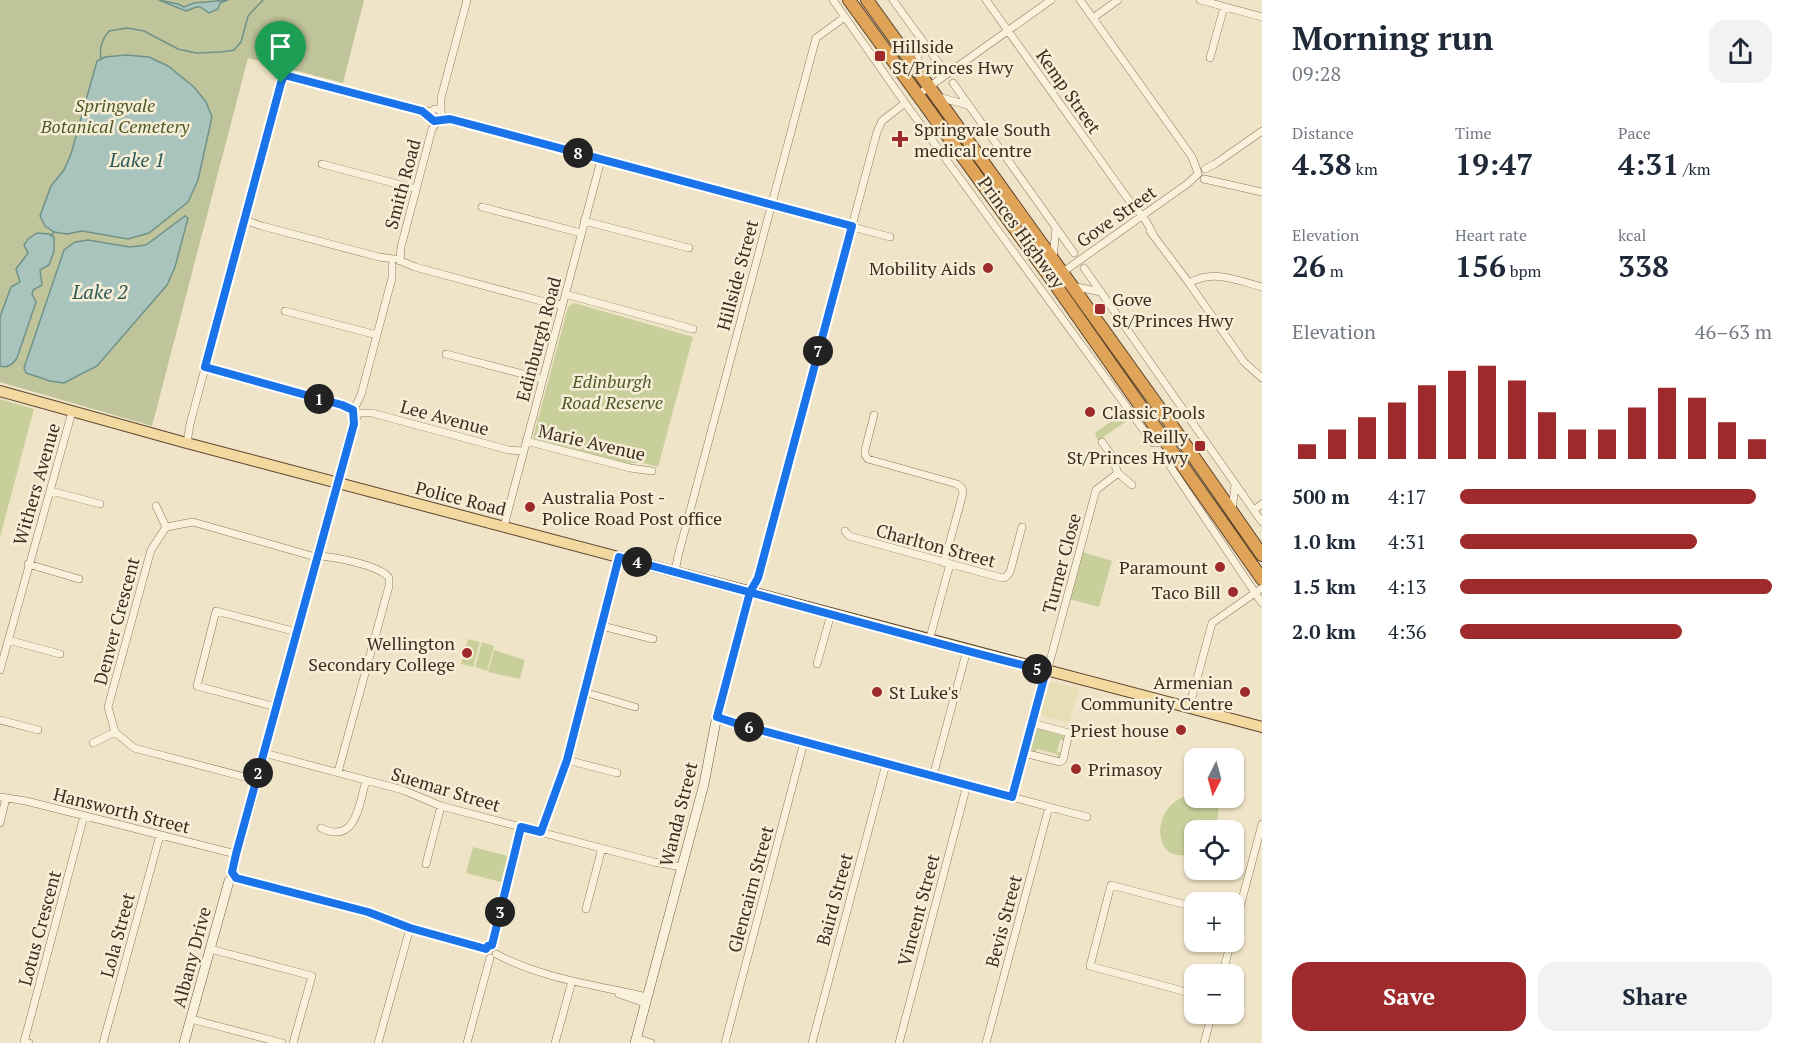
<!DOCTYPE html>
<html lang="en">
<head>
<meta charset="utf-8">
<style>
  :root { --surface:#fff; --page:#f2f2f3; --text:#1f2937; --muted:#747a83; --accent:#9e2a2b }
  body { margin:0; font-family:"PT Serif",serif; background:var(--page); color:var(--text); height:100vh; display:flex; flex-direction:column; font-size:22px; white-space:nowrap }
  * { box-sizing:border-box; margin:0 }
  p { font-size:20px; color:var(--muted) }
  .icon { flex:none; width:33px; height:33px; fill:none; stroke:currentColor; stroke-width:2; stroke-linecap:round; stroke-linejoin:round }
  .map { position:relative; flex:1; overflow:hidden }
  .drawer { display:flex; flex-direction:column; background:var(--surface); width:540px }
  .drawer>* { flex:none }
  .needle { width:39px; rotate:186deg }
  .buttons { position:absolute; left:1184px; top:748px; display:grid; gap:12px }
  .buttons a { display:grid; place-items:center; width:60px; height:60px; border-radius:12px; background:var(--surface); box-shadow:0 2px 4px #0004; font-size:30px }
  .pin { position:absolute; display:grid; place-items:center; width:51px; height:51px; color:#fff; margin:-62px -26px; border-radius:50% 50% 50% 0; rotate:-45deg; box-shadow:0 0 6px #0007 }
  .pin .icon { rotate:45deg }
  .km { position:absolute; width:30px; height:30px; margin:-15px; border-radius:50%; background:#222; color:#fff; font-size:16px; line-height:30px; text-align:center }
  .round { display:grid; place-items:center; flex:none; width:63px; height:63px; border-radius:18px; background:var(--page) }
  .head { display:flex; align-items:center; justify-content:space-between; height:102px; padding:0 30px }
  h1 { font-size:33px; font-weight:700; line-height:45px }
  .figures { display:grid; grid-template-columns:repeat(3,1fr); gap:9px; height:102px; padding:6px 30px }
  .figures div { display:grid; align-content:center }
  .figures b { font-size:30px; font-weight:700 }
  .figures small { font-size:16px; font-weight:400 }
  .figures p { font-size:16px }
  .chart { height:168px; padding:12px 30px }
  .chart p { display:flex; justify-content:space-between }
  .chart svg { width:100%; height:108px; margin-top:6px; stroke:var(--accent); stroke-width:6 }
  .primary-button { display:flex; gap:12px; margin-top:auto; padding:12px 30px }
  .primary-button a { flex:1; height:69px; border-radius:18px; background:var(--accent); color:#fff; font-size:24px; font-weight:700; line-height:69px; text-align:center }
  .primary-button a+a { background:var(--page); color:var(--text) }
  ul { padding:0 30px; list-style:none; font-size:20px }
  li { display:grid; grid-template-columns:96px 72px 1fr; align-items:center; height:45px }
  li i { height:15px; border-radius:8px; background:var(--accent) }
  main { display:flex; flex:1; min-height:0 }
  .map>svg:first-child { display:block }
  .farmland { fill:#e6deb5 }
  .green { fill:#c9cf9b }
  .cemetery { fill:#bfc49a }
  .water { fill:#a9c4bc; stroke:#6f938a; stroke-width:1.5 }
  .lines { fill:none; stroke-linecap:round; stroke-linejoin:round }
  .stream { stroke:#6f938a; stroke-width:1.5 }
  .street-casing { stroke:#8d765c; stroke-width:8 }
  .secondary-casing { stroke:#6f573f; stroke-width:10 }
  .primary-casing { stroke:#5b4430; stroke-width:12 }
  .highway-casing { stroke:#5b4430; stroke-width:14 }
  .street { stroke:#faf1dc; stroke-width:7 }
  .secondary { stroke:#faf1dc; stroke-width:9 }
  .primary { stroke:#f3d9a0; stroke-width:10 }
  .highway { stroke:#e0a458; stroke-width:12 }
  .route-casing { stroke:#fff; stroke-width:12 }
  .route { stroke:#1a73e8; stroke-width:8 }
  .poi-dot { fill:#9e2a2b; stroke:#f7eed8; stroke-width:2 }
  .labels { text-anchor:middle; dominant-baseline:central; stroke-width:5; stroke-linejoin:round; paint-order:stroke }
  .poi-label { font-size:18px; fill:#3d2e20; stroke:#f7eed8; text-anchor:start }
  .street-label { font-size:18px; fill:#3d2e20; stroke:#f7eed8 }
  .park-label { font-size:18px; font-style:italic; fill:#4d5a26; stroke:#f7eed8 }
  .water-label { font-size:20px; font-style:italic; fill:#2f5d5a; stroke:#f7eed8 }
</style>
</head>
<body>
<main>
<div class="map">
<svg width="1262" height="1043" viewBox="0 0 1262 1043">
  <rect width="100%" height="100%" fill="#f0e4c8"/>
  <!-- farmland -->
  <path class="farmland" d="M1052 682 1079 689 1069 723 1043 716 1041 713 1049 683Z"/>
  <!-- green -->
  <path class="green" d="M574 303 693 337 658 467 639 462 629 464 533 438 568 307Z
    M0 399 34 409 0 537Z
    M1123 413 1128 420 1098 441 1095 433Z
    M1082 552 1112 561 1099 607 1069 599Z
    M468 639 480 642 473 667 461 664Z
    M482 642 494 646 487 671 475 667Z
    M494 650 525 660 520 679 488 672Z
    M1036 728 1065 736V740H1060L1057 752 1062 753 1061 757 1055 758 1058 756 1056 754 1038 749 1034 753 1031 752C1027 746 1031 733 1036 728Z
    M1190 794H1194V798C1220 798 1221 804 1216 829L1215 831H1194V853C1157 866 1151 823 1173 803 1178 799 1184 796 1190 794Z
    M473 847 508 856 501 882 466 873Z"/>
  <!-- cemetery -->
  <path class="cemetery" d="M0 0H364L343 83 248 58 152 426 0 382Z"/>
  <!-- water -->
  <path class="water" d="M159 0 178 4 184 7 194 3 228 0 220 3 218 9 209 13C197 4 200 6 186 11Z
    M126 55 149 57 168 66 194 87 206 102 212 117 198 180 188 202 149 233 128 239 82 231 67 234 54 232 45 226 40 216 51 186 64 170 71 154 97 61 105 57Z
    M185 216 188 218 175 267 167 285 97 366 64 383 50 381 26 373 24 368 64 250 75 242 88 240 130 247 146 245Z
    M37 233 49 234 54 237V251L49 265 40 270 42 285 33 290 32 294 36 302 17 358C13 364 8 369 0 366V317L11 287 20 282 16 269 28 253 24 245 28 239Z"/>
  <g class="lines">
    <!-- stream -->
    <path class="stream" d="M101 59C99 48 102 39 109 31L127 28 144 31 178 49 196 53 222 52 234 50 241 42 248 16 263 0
      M51 236 54 232"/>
    <defs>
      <path id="street" d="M833 0 905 103 1153 443H1168
        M893 0 940 65
        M986 0 1128 199 1146 221 1153 234
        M1080 0 1192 157 1198 173
        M1200 0 1262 17
        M1093 18 1118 0
        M1210 58 1224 7
        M917 68 920 37
        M953 83 1074 253
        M919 94 1051 0
        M938 97 968 105
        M430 115a6 6 0 1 1 12 0a6 6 0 1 1-12 0Z
        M441 113V98L467 0
        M440 119H450L890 237
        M322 164 416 189
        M1205 169 1215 164 1262 131
        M1204 179 1262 192
        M482 207 581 233
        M244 220 262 226 379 257 394 259
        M584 221 689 248
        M1150 231 1189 283 1244 362 1262 378
        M1053 258 1056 228
        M400 261 401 247 432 129 438 121
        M401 261 415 267 545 302 562 305
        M1084 268 1262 522
        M1063 272 1187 184 1198 174
        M1189 283C1214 269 1236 280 1262 287
        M1072 286 1101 292
        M565 294 693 329
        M285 311 377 335
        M446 354 542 379
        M205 367 219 372 332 402 353 410
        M356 405 361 395 392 278V265
        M361 413H372L509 450 523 451
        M874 415 865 450V455L868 459 957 484 962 488 963 493 944 563
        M526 441 630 468 652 471
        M187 443 190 424 284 75 422 112 432 111
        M1173 451 1170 466 1262 603
        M1118 473 1132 485
        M337 483 354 424 358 414
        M51 491 100 504
        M156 506 166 527
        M1254 510 1262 504
        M1232 511 1235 484
        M504 526 601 160
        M845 531 849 536 1002 578 1006 577 1010 572 1022 527
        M28 564 79 579
        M675 572 678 556 816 38 845 17
        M750 592 758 578 877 132 882 121 905 103
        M602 626 653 639
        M8 640 60 654
        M929 641 950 564
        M817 664 831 614
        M0 670 72 412
        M1047 672 1096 490 1118 473 1110 453 1102 442
        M584 692 635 707
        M276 707 197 686 216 611 297 632
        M1189 708 1212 623 1262 588
        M717 716 741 725 1087 817
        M0 720 38 730
        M93 743 115 732
        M264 753 403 790 441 806 654 862 682 867
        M1024 753 1060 762 1063 760 1069 733 1032 723
        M567 760 617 773
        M933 776 967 650
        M256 780 134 748 115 732 108 707 151 550 166 527 193 522 312 556C329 555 380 565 389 578V586L338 772
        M0 797 26 801 236 854
        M1012 797 1046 671
        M0 823 6 798
        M321 828C356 845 359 805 366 780
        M541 832 567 760 619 557
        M426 864 441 806
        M235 878 368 912 410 928 486 949
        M1194 907 1111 885 1090 966 1194 994
        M586 909 602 848
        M1233 934 1262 824
        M492 945 521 827
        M210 949 312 976 293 1043
        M496 954C543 979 596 985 647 997
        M1222 975 1231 942
        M619 994 645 1003
        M191 1019 282 1043
        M636 1038 651 1043
        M29 1043 24 1042 84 816
        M103 1043 160 835
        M378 1043 410 928
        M467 1043 490 958
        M555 1043 572 981
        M725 1043 804 742
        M812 1043 886 764
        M899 1043 967 785
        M986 1043 1049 807
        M1204 1043 1212 1014"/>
      <path id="secondary" d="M232 871 338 483
        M184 1043 229 881
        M635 1043 704 784 716 721 750 592"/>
      <path id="primary" d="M0 391 183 442 1262 727"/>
      <path id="highway" d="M849 0 1052 280 1262 579
        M867 0 1173 427 1262 555"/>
    </defs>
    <!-- street casing -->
    <use href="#street" class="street-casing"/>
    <!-- secondary casing -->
    <use href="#secondary" class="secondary-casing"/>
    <!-- primary casing -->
    <use href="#primary" class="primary-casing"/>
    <!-- highway casing -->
    <use href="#highway" class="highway-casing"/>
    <!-- street -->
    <use href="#street" class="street"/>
    <!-- secondary -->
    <use href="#secondary" class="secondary"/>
    <!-- primary -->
    <use href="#primary" class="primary"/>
    <!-- highway -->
    <use href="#highway" class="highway"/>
  </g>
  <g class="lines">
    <defs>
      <path id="route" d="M281 83 205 367 342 405 353 410 354 424 236 854 232 872 236 878 368 912 410 928 486 949 488 946 492 945 521 827 541 832 567 760 619 557C666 570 713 582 760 595 855 621 950 647 1046 671L1012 797 741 725 717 717 750 592 758 578 852 226 450 119 434 121 422 111 284 75 281 83"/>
    </defs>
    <!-- route casing -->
    <use href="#route" class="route-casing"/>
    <!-- route -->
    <use href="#route" class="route"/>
  </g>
  <!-- markers -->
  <g class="poi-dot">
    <rect x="874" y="50" width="12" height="12" rx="3"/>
    <path d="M897 130h6v6h6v6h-6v6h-6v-6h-6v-6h6z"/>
    <circle cx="988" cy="268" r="6"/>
    <rect x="1094" y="303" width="12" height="12" rx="3"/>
    <circle cx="1090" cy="412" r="6"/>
    <rect x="1194" y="440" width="12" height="12" rx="3"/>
    <circle cx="530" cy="507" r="6"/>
    <circle cx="1220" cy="567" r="6"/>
    <circle cx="1233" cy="592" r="6"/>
    <circle cx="467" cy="653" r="6"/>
    <circle cx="877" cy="692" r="6"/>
    <circle cx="1245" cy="692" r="6"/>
    <circle cx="1181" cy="730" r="6"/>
    <circle cx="1076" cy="769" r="6"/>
  </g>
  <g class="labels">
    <!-- poi labels -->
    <g class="poi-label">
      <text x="892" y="46">Hillside<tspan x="892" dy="21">St/Princes Hwy</tspan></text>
      <text x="914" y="129">Springvale South<tspan x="914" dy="21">medical centre</tspan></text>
      <text x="976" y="268" text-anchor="end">Mobility Aids</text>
      <text x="1112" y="299">Gove<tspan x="1112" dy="21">St/Princes Hwy</tspan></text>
      <text x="1102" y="412">Classic Pools</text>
      <text x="1188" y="436" text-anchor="end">Reilly<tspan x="1188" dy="21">St/Princes Hwy</tspan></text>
      <text x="542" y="497">Australia Post -<tspan x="542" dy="21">Police Road Post office</tspan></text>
      <text x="1208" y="567" text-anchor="end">Paramount</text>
      <text x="1221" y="592" text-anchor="end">Taco Bill</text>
      <text x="455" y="643" text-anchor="end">Wellington<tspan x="455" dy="21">Secondary College</tspan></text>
      <text x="1233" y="682" text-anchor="end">Armenian<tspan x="1233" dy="21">Community Centre</tspan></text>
      <text x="889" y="692">St Luke's</text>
      <text x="1169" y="730" text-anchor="end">Priest house</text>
      <text x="1088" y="769">Primasoy</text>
    </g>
    <!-- street labels -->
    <g class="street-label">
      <text transform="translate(1069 91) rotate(55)">Kemp Street</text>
      <text transform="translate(402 184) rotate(-75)">Smith Road</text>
      <text transform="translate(1116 216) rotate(-35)">Gove Street</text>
      <text transform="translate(1022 232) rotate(54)">Princes Highway</text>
      <text transform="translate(737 275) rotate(-75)">Hillside Street</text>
      <text transform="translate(538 339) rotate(-75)">Edinburgh Road</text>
      <text transform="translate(445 417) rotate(15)">Lee Avenue</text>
      <text transform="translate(592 442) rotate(13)">Marie Avenue</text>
      <text transform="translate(36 484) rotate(-74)">Withers Avenue</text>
      <text transform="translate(461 498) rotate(14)">Police Road</text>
      <text transform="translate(936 545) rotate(15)">Charlton Street</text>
      <text transform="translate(1061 563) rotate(-75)">Turner Close</text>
      <text transform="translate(116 621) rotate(-75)">Denver Crescent</text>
      <text transform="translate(446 789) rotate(17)">Suemar Street</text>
      <text transform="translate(122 810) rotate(14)">Hansworth Street</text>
      <text transform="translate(678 814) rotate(-76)">Wanda Street</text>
      <text transform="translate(750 889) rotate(-75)">Glencairn Street</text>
      <text transform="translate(834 899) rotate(-75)">Baird Street</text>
      <text transform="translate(918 910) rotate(-75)">Vincent Street</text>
      <text transform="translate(1003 921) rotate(-75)">Bevis Street</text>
      <text transform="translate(39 928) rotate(-75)">Lotus Crescent</text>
      <text transform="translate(117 935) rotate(-75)">Lola Street</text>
      <text transform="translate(191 957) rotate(-75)">Albany Drive</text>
    </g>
    <!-- park labels -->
    <g class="park-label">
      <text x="115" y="105">Springvale<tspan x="115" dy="21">Botanical Cemetery</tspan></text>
      <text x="612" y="381">Edinburgh<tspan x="612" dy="21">Road Reserve</tspan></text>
    </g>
    <!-- water labels -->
    <g class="water-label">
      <text x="137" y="159">Lake 1</text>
      <text x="100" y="291">Lake 2</text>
    </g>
  </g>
</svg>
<div class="buttons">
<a><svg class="needle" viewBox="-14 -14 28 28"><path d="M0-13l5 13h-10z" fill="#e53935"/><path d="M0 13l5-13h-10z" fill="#747a83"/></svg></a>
<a><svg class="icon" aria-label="locate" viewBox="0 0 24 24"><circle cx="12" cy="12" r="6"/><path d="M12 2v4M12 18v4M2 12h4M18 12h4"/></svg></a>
<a>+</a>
<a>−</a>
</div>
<div class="pin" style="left:281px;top:83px;background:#1e9e55"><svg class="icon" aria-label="arrive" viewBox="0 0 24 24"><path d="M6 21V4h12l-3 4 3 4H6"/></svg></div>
<b class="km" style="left:319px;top:399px">1</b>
<b class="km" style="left:258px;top:773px">2</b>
<b class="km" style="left:500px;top:912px">3</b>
<b class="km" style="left:637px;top:562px">4</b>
<b class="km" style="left:1037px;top:669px">5</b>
<b class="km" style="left:749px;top:727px">6</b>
<b class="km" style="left:818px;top:351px">7</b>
<b class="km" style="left:578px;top:153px">8</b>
</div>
<section class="drawer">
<div class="head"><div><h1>Morning run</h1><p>09:28</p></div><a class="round"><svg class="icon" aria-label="share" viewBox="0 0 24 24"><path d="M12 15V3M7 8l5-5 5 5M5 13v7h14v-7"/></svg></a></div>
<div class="figures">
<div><p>Distance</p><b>4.38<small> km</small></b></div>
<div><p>Time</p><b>19:47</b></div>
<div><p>Pace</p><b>4:31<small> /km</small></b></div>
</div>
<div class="figures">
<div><p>Elevation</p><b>26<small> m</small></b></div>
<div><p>Heart rate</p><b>156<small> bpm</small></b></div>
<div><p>kcal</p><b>338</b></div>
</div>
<div class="chart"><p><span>Elevation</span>46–63 m</p>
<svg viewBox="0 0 160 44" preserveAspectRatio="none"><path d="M5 44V38M15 44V32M25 44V27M35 44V21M45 44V14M55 44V8M65 44V6M75 44V12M85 44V25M95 44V32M105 44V32M115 44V23M125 44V15M135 44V19M145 44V29M155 44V36"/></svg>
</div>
<ul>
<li><b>500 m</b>4:17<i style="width:95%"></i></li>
<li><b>1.0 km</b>4:31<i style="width:76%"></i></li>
<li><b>1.5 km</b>4:13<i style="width:100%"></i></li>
<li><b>2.0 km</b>4:36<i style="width:71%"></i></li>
</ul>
<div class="primary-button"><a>Save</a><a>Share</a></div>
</section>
</main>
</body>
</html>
